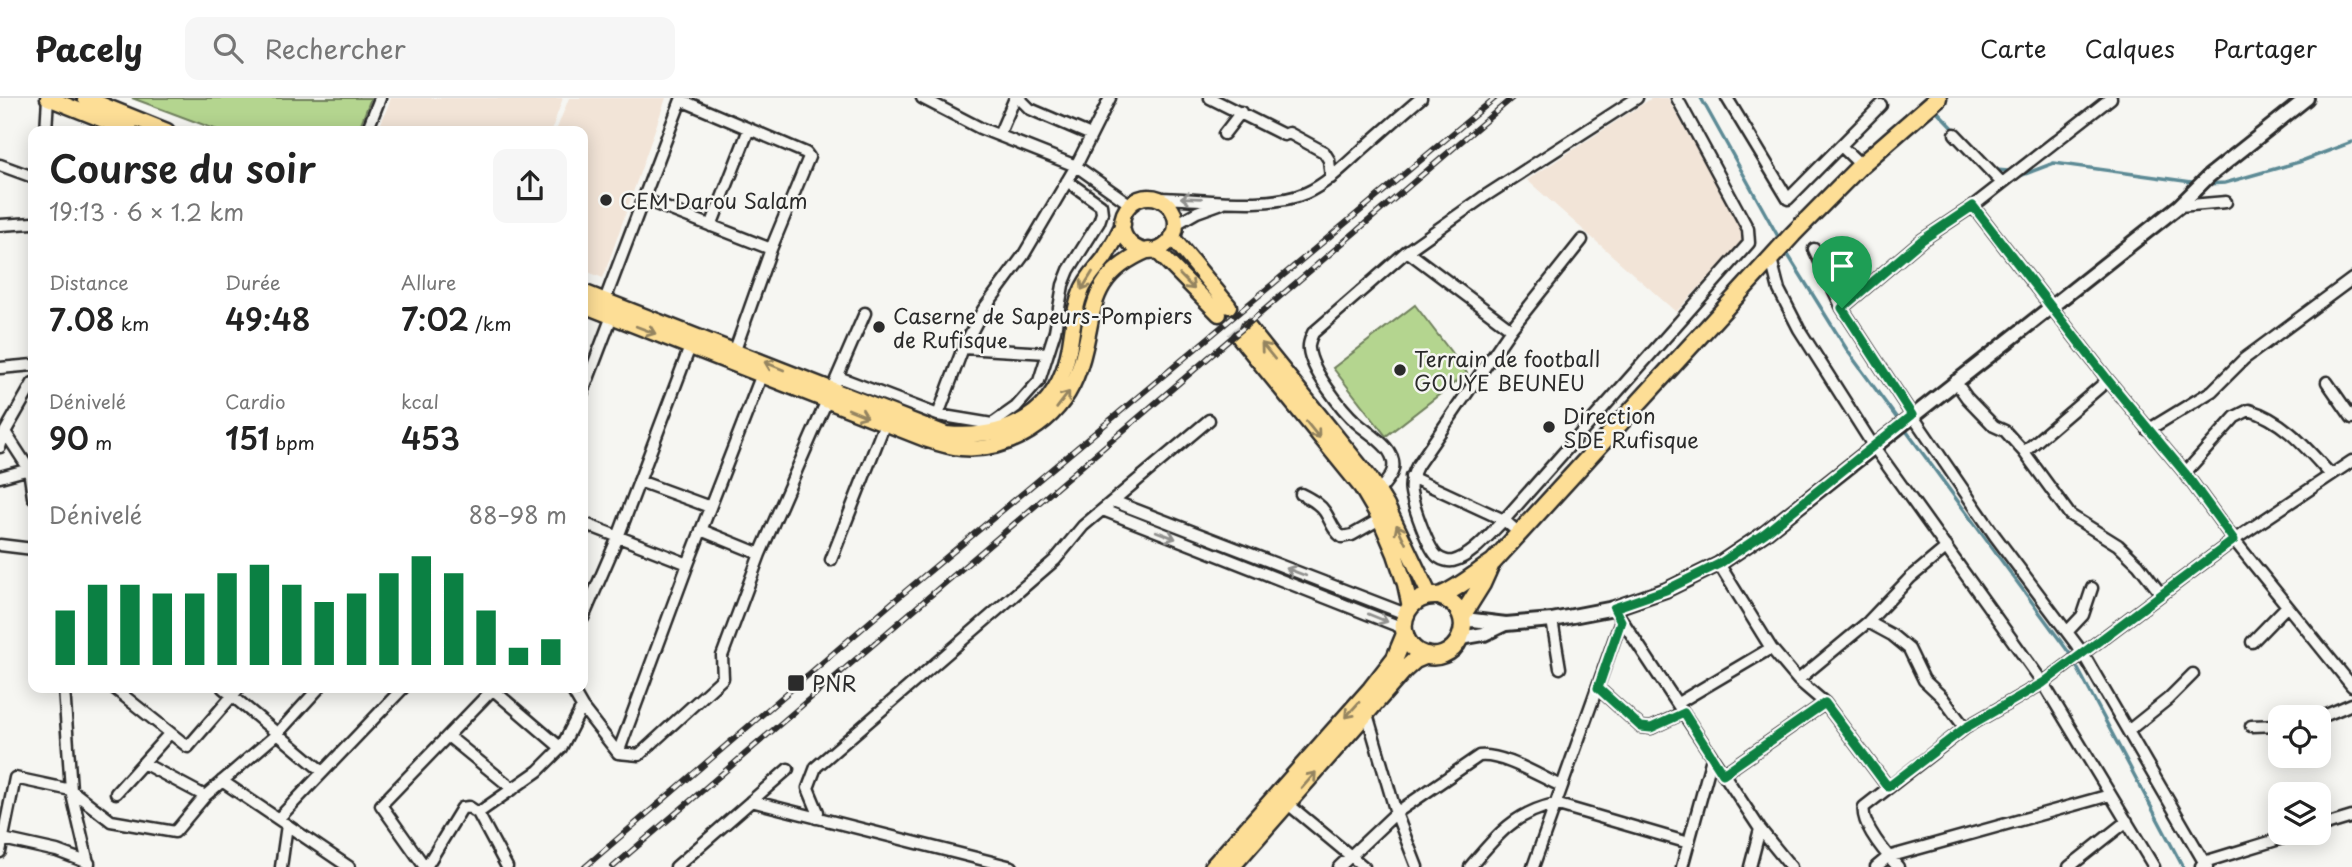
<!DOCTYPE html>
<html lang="fr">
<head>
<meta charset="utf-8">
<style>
  :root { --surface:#fff; --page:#f6f6f6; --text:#222; --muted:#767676; --line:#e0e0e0; --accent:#0b8043 }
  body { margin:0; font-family:"Playpen Sans",sans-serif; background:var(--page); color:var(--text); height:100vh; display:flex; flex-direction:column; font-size:26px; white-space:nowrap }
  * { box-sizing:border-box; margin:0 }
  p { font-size:23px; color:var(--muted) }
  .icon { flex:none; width:38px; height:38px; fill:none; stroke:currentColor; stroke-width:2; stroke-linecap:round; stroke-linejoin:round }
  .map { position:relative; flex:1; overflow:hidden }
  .side { position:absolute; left:28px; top:28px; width:560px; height:567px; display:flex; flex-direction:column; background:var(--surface); border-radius:14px; box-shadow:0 4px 18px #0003 }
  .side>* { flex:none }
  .tools { position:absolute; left:2268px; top:607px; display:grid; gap:14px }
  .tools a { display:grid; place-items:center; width:63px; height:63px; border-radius:14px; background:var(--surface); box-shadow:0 4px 18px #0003; font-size:35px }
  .pin { position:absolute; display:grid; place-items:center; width:60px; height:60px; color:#fff; margin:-72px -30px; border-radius:50% 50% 50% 0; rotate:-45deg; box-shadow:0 0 7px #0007 }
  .pin .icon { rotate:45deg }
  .round { display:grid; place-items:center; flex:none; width:74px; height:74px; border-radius:14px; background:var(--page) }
  .head { display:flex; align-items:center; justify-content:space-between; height:119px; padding:0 21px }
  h1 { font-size:38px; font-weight:600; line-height:52px }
  .figures { display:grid; grid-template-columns:repeat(3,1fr); gap:10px; height:119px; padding:7px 21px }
  .figures div { display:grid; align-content:center }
  .figures b { font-size:30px; font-weight:600 }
  .figures small { font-size:19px; font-weight:400 }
  .figures p { font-size:19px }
  .chart { height:196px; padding:14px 21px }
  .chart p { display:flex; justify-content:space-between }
  .chart svg { width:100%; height:126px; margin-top:7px; stroke:var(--accent); stroke-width:6 }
  header { display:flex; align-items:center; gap:42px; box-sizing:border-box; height:98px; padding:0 35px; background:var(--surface); border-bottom:2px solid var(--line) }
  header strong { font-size:33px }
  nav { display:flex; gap:38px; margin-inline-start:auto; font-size:24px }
  .search { width:490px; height:63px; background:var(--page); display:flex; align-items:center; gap:18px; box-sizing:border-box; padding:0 24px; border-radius:14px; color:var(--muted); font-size:26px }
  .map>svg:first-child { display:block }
  .built { fill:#f2e4d7 }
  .grass { fill:#b4d58f; stroke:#70805d; stroke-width:2 }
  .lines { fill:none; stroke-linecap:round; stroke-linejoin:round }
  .stream { stroke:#5c8a95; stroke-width:3.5 }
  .primary-tunnel { stroke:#cdcdca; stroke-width:14; stroke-dasharray:14 7; stroke-linecap:butt }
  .minor-casing { stroke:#2b2b2b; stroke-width:15 }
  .tertiary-casing { stroke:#2b2b2b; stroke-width:18 }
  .primary-casing { stroke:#2b2b2b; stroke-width:19 }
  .trunk-casing { stroke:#2b2b2b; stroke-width:21 }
  .minor { stroke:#f6f6f2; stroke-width:10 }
  .tertiary { stroke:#f6f6f2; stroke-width:12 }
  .primary { stroke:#fdde96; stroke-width:14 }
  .trunk { stroke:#fdde96; stroke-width:16 }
  .rail-casing { stroke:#2b2b2b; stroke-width:6 }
  .rail { stroke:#f6f6f2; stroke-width:3.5; stroke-dasharray:10; stroke-linecap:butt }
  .oneway { stroke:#90908e }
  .oneway2 { stroke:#948460 }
  .route-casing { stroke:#fff; stroke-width:14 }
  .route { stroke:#0b8043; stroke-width:9 }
  .poi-dot { fill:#2b2b2b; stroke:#f6f6f2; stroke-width:2.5 }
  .labels { text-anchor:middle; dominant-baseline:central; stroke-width:5; stroke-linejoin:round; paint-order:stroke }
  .poi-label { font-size:21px; fill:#2b2b2b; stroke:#f6f6f2; text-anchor:start }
</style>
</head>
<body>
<header>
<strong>Pacely</strong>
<div class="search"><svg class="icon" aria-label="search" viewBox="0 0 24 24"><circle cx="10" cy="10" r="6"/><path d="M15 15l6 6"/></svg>Rechercher</div>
<nav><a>Carte</a><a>Calques</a><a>Partager</a></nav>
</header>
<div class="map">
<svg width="2352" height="769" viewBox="0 0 2352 769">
  <rect width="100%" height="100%" fill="#f6f6f2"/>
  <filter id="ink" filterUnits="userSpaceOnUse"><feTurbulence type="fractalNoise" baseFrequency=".0143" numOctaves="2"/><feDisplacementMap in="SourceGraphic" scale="14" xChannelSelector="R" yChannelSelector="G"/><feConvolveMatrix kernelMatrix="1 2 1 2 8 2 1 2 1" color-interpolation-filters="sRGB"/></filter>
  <g filter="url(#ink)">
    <!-- built -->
    <path class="built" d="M391 0H563L551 33H378Z
      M569 0H666L603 180 583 172V33H556Z
      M1652 0H1668L1746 140 1676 214 1527 82Z"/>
    <!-- grass -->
    <path class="grass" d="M132 0H371L358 33H220Z
      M1415 207 1467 275 1386 338 1333 270Z"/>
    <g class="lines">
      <!-- stream -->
      <path class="stream" d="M1701 0 1780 142
        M1935 11 1956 33
        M1996 72 2008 73 2017 79 2054 65 2199 85
        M2206 86 2225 85 2299 64 2352 44
        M1785 152 1849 255 2070 556 2183 769"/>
      <!-- primary-tunnel -->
      <path class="primary-tunnel" d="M1229 208 1249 230
        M1219 216 1240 240"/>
      <defs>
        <path id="minor" d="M922 0 980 30 1076 68 1131 107
          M1019 0 1030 11 1091 37
          M1210 0 1284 37 1289 35 1324 54 1329 62 1331 80
          M1727 0 1788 101 1881 7
          M46 33 48 0
          M367 33 380 0
          M1224 36 1241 14
          M1955 36 2002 85
          M999 37 1015 0
          M1841 48 1861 67
          M0 67 33 79
          M1156 100C1199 100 1267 112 1306 95 1328 85 1346 66 1365 49 1383 33 1402 16 1421 0
          M643 101 771 151
          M1973 108 2108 282 2185 375 2234 442 2352 588
          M2179 108 2226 104
          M1176 126 1197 114 1222 105
          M0 127 33 125
          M711 128 749 31
          M1582 142 1511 231 1417 368C1413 376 1409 385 1411 394 1413 407 1428 451 1438 459 1442 462 1449 464 1453 463 1473 458 1490 435 1504 422L1749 145 1748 131 1677 0
          M1814 151 1842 210 1912 317 1995 438 2082 554 2207 769
          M1407 153 1511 231
          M1771 161 1779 192 1799 231 1874 349 2043 585 2154 769
          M605 202 681 2 806 55 809 59 771 151 735 252
          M1842 210 1922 142 1973 108 2111 0
          M963 250 1048 255
          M0 270 33 267
          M838 279 938 317 992 326 997 330
          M1955 283 1967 300 1994 328 2005 333 2024 354 2070 417 2118 447 2138 466 2161 496
          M2327 284 2352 320
          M583 294 612 218
          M938 317 963 250 983 212 1023 158 1076 68 1110 0
          M992 326 1016 309 1039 283 1055 233 1063 187 1069 172 1099 124 1102 115 1101 107 1067 83
          M2148 332 2212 293 2244 261 2352 181
          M5 334 29 371 33 399
          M0 349 5 334 33 285
          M2024 354 2108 282
          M2185 375 2235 319 2249 312C2284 322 2307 351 2331 377
          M0 379 33 370
          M1411 379 1504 422 1519 435
          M639 383 710 409
          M1378 394C1383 388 1392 378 1393 371 1397 350 1369 336 1357 325 1341 311 1311 272 1309 251 1308 245 1311 240 1313 235L1407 153 1482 100 1637 0
          M1301 396C1310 401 1319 405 1325 414 1331 423 1333 433 1342 439L1352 437 1380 421
          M1113 403 1406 516
          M1103 412 1403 530
          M583 425 688 466
          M701 432 760 456
          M0 447 33 451
          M831 462 885 325
          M1719 466 1771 550 1798 582 1825 605 1888 689
          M1614 510 1760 731 1791 769
          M583 520 618 439 690 249
          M1552 522 1560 570
          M1868 524 1892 537 1909 551 1924 582 1942 599 1965 630
          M2067 534 2083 517 2092 490
          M2252 544 2287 508
          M1798 582 1868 524 1910 480 1947 449
          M64 590 71 692 89 769
          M114 590 188 649 239 590
          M223 590 323 674
          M491 590 561 650
          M571 590 582 609 618 655 639 657 723 580 722 558 760 456 865 215
          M1598 590 1641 629 1651 630 1683 615
          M1678 605 1771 550
          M1367 616 1396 715 1417 769
          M2319 620 2352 606
          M2251 628 2280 627
          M2128 633 2168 601 2193 576
          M448 638 513 691
          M618 655 688 466 762 276
          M143 665 205 698
          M1723 676 1825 605
          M222 683 349 769
          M116 695 170 635
          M751 703 1012 769
          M1288 706 1364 769
          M478 715 538 673 561 650 582 609
          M816 720 818 714 808 690 816 669 1055 462 1083 428 1209 322
          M278 721 403 590
          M2319 729 2352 719
          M3 741 57 753 89 765
          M0 754 15 680 71 692 111 723 175 734 205 698 277 636 319 590
          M2201 768 2204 764 2299 735
          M281 769 287 727
          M425 769 381 707 493 591
          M426 769 462 710 469 709 478 715 507 769
          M676 769 788 671
          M1339 769 1396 715 1479 658C1502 655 1539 678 1561 688
          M1470 769C1496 738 1514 715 1555 706L1689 745
          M1533 769 1621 523
          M1682 769 1712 660
          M1750 769 1760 731
          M1876 769 1888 759 2110 697
          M1898 769C1887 757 1860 726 1864 709L1965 630 2043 585 2234 442 2352 363
          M2069 769 2127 723"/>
        <path id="tertiary" d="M1463 523 1473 522 1506 526 1552 522 1614 510 1666 492 1719 466 1765 435 2179 108 2209 78 2307 0
          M1461 540 1484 536 1505 526"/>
        <path id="primary" d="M48 0 131 33
          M85 0 167 33
          M1122 126a27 27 0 1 1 54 0a27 27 0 1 1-54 0Z
          M1172 139 1229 208
          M1156 152 1219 216
          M583 194 946 336C1008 342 1057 316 1069 252 1073 232 1073 213 1081 194 1086 180 1097 170 1105 159 1112 148 1118 137 1123 126
          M583 207 925 341C937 345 949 349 961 350 1010 354 1058 324 1076 279 1099 223 1079 181 1149 152
          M1249 230 1369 379 1387 408 1430 498
          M1240 240 1361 389 1380 421 1395 456 1405 486 1410 509"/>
        <path id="trunk" d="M1439 498C1486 514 1455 575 1418 554 1412 550 1407 544 1405 537 1400 520 1410 503 1426 499 1432 497 1437 499 1442 497 1460 489 1476 475 1493 464L1793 136 1861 67 1938 0
          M1462 518 1482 486 1491 466
          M1213 769 1371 591 1395 560 1405 536
          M1231 769 1404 572 1415 562 1427 557"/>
      </defs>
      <!-- minor casing -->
      <use href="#minor" class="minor-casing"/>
      <!-- tertiary casing -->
      <use href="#tertiary" class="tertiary-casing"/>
      <!-- primary casing -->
      <use href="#primary" class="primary-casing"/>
      <!-- trunk casing -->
      <use href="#trunk" class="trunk-casing"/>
      <!-- minor -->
      <use href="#minor" class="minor"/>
      <!-- tertiary -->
      <use href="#tertiary" class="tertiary"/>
      <!-- primary -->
      <use href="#primary" class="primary"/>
      <!-- trunk -->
      <use href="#trunk" class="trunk"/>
      <defs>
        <path id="rail" d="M585 769 894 503 1495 0
          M613 769 1512 0"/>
      </defs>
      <!-- rail casing -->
      <use href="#rail" class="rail-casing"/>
      <!-- rail -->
      <use href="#rail" class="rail"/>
    </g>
    <!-- one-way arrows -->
    <defs><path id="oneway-shaft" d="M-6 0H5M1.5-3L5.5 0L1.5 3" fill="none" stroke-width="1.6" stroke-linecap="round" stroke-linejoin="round" transform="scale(1.75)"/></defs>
    <g class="oneway">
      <use href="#oneway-shaft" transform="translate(1191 100) rotate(-178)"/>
      <use href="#oneway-shaft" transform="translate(1166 437) rotate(21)"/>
      <use href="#oneway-shaft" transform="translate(1296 474) rotate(-159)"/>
      <use href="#oneway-shaft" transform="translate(1378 520) rotate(22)"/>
    </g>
    <g class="oneway2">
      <use href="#oneway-shaft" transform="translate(1087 183) rotate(122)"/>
      <use href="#oneway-shaft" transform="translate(1187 184) rotate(46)"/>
      <use href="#oneway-shaft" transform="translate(646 232) rotate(21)"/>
      <use href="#oneway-shaft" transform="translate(1268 253) rotate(-129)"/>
      <use href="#oneway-shaft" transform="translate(774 268) rotate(-158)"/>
      <use href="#oneway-shaft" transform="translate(1063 302) rotate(-53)"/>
      <use href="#oneway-shaft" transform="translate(858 315) rotate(22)"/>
      <use href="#oneway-shaft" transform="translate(1313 332) rotate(51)"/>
      <use href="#oneway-shaft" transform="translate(1401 436) rotate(-116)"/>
      <use href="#oneway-shaft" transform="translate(1352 612) rotate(132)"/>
      <use href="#oneway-shaft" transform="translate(1309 682) rotate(-49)"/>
    </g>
  </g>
  <g class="lines" filter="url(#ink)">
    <defs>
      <path id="route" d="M1973 108 2108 282 2185 375 2234 442 2043 585 1965 630 1888 689 1825 605 1723 676 1684 615 1651 630 1641 629 1598 590 1621 523 1614 510 1666 492 1719 466 1765 435 1912 317 1842 210 1922 142Z"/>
    </defs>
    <!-- route casing -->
    <use href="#route" class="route-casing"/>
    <!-- route -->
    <use href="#route" class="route"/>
  </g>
  <!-- markers -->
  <g class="poi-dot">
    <circle cx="606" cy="102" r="7"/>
    <circle cx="879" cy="229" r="7"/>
    <circle cx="1400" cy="272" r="7"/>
    <circle cx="1549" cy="329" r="7"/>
    <rect x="787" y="576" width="18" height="18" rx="3.5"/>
  </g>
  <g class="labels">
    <!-- poi labels -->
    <g class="poi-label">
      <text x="620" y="102">CEM Darou Salam</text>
      <text x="893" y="217">Caserne de Sapeurs-Pompiers<tspan x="893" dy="24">de Rufisque</tspan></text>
      <text x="1414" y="260">Terrain de football<tspan x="1414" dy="24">GOUYE BEUNEU</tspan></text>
      <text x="1563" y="317">Direction<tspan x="1563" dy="24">SDE Rufisque</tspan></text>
      <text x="812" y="585">PNR</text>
    </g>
  </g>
</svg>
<div class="tools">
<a><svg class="icon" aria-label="locate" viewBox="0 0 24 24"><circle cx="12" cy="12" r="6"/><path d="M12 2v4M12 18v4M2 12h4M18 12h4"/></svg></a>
<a><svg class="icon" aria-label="layers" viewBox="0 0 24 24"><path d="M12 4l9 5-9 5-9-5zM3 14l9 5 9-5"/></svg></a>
</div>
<div class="pin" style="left:1842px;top:210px;background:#1e9e55"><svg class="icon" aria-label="arrive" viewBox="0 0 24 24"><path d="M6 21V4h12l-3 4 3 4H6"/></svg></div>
<section class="side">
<div class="head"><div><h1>Course du soir</h1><p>19:13 · 6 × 1.2 km</p></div><a class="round"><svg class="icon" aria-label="share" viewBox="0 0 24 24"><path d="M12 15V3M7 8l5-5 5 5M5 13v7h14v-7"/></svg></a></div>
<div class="figures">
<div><p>Distance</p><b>7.08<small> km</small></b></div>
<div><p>Durée</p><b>49:48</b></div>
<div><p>Allure</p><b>7:02<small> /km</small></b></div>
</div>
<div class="figures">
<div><p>Dénivelé</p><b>90<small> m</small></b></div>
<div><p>Cardio</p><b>151<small> bpm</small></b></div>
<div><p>kcal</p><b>453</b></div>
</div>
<div class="chart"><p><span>Dénivelé</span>88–98 m</p>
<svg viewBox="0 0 160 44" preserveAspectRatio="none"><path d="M5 44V25M15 44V16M25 44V16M35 44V19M45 44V19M55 44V12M65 44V9M75 44V16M85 44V22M95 44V19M105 44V12M115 44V6M125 44V12M135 44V25M145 44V38M155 44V35"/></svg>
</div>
</section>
</div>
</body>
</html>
